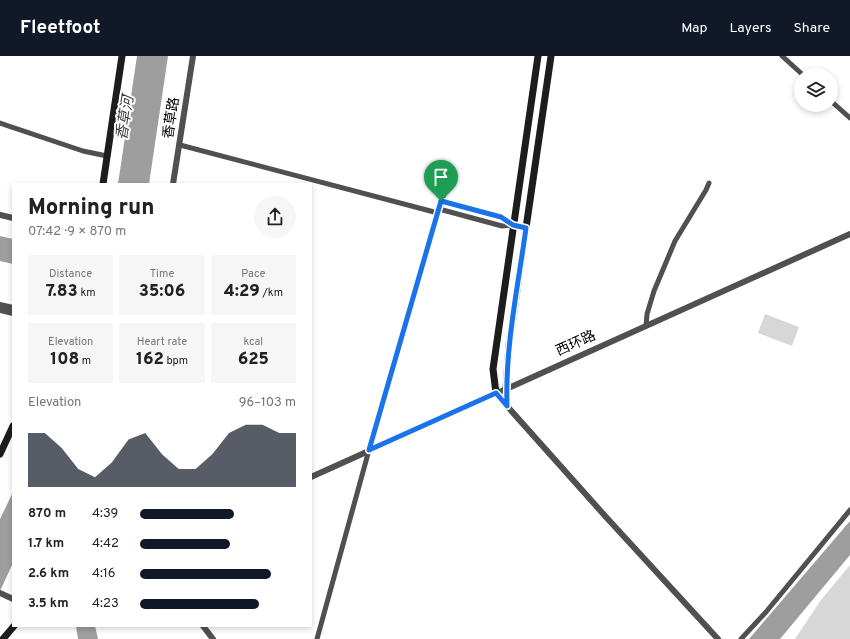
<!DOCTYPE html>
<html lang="en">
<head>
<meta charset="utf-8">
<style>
  :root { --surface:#fff; --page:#f6f6f6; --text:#222; --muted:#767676; --accent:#111827 }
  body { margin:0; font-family:Overpass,"Noto Sans SC",sans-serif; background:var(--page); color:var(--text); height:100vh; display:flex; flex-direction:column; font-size:15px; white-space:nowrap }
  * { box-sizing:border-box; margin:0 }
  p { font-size:13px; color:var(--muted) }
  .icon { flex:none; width:22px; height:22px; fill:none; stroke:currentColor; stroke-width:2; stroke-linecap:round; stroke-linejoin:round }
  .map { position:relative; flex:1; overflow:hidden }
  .sheet { position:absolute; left:12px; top:127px; width:300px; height:444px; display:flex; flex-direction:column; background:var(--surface); border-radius:0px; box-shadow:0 2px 6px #0003 }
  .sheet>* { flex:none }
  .fabs { position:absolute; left:794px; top:12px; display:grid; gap:8px }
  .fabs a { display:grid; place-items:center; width:44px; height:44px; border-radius:50%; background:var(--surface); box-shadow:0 2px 6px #0003; font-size:20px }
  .pin { position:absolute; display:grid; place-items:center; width:34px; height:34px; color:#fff; margin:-41px -17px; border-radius:50% 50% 50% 0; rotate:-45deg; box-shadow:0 0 4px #0007 }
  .pin .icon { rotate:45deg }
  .round { display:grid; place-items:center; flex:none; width:42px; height:42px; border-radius:21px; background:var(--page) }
  .head { display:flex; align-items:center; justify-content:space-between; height:68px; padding:0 16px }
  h1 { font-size:22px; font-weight:800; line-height:30px }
  .stats { display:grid; grid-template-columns:repeat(3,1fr); gap:6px; height:68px; padding:4px 16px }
  .stats div { display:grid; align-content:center; border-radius:0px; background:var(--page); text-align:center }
  .stats b { font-size:17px; font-weight:800 }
  .stats small { font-size:11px; font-weight:400 }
  .stats p { font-size:11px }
  .chart { height:112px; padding:8px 16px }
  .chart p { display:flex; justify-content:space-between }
  .chart svg { width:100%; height:72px; margin-top:4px; fill:var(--accent); opacity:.7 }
  ul { padding:0 16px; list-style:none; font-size:13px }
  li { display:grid; grid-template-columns:64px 48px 1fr; align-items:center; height:30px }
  li i { height:10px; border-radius:5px; background:var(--accent) }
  header { display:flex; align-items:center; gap:24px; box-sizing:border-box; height:56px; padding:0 20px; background:var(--accent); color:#fff }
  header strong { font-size:19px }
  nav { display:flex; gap:22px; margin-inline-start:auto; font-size:14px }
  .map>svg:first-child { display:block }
  .green { fill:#d7d7d7 }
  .water { fill:#9e9e9e }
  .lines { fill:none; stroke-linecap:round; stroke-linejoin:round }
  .minor { stroke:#505050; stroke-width:5 }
  .tertiary { stroke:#505050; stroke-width:6 }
  .secondary { stroke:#1d1d1d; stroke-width:7 }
  .route-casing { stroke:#fff; stroke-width:8 }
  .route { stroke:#1a73e8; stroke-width:5 }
  .labels { text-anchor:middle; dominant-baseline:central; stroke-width:4; stroke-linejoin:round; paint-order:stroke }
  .street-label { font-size:14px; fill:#000; stroke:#fff }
  .water-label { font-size:15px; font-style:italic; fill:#3f3f3f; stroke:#fff }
</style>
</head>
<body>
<header>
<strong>Fleetfoot</strong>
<nav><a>Map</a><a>Layers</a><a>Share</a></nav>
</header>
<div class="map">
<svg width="850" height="583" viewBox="0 0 850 583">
  <rect width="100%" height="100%" fill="#fff"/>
  <!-- green -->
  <path class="green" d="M765 258 799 271 792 290 758 277Z
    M850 509V583H795L821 544Z"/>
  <!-- water -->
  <path class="water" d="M137 0H168L149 128H118Z
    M0 180 13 183V208L0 205Z
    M13 436V507L0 535V463Z
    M850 465V499L780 583H749Z
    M76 570H95L98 583H78Z"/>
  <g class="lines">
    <!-- minor -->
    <path class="minor" d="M782 0 803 19
      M831 45 850 62
      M0 67 83 95 107 100
      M180 89 438 157
      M441 145 501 161 513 169
      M439 153 502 170 513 169
      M646 270 647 258 654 235 675 185 706 134 709 127
      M317 583 369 394 445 134
      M741 583 766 556 850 454"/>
    <!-- tertiary -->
    <path class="tertiary" d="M173 128 193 0
      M0 159 13 162
      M513 169 526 172
      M0 249 13 252
      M0 254 13 257
      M507 350 606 461 718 583
      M311 421 850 178
      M0 537 13 543
      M203 570 213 583"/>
    <!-- secondary -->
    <path class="secondary" d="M103 128 122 0
      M507 350 496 337 493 313 538 0
      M507 350 506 333 509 289 551 0
      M0 398 13 370
      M3 583 14 570"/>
  </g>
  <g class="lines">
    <defs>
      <path id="route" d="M441 145 501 161 513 169 526 172C518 231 505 290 507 350L496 337 369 394Z"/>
    </defs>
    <!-- route casing -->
    <use href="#route" class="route-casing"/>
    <!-- route -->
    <use href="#route" class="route"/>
  </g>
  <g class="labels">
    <!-- street labels -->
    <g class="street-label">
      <text transform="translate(172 62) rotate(-81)">香草路</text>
      <text transform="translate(576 288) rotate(-24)">西环路</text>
    </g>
    <!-- water labels -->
    <g class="water-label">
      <text transform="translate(126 62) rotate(-81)">香草河</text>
    </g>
  </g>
</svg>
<div class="fabs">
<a><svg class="icon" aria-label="layers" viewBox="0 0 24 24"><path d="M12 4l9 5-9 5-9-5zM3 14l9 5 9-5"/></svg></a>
</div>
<div class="pin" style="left:441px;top:145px;background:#1e9e55"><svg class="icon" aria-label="arrive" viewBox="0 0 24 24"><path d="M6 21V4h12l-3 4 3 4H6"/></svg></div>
<section class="sheet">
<div class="head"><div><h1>Morning run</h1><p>07:42 · 9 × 870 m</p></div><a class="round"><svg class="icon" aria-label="share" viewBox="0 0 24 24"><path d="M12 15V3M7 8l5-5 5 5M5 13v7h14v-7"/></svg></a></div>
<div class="stats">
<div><p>Distance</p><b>7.83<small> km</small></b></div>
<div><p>Time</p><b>35:06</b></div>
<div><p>Pace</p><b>4:29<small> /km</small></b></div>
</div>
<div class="stats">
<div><p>Elevation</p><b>108<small> m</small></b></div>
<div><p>Heart rate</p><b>162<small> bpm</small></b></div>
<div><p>kcal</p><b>625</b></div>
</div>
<div class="chart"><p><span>Elevation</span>96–103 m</p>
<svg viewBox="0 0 160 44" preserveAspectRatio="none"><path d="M0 44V11L10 11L20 20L30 33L40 38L50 29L60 15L70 11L80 24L90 33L100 33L110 24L120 11L130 6L140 6L150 11L160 11V44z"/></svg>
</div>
<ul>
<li><b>870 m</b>4:39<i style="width:60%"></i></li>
<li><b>1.7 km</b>4:42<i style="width:58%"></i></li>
<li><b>2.6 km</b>4:16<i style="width:84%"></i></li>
<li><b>3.5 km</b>4:23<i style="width:76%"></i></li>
</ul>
</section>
</div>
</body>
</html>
